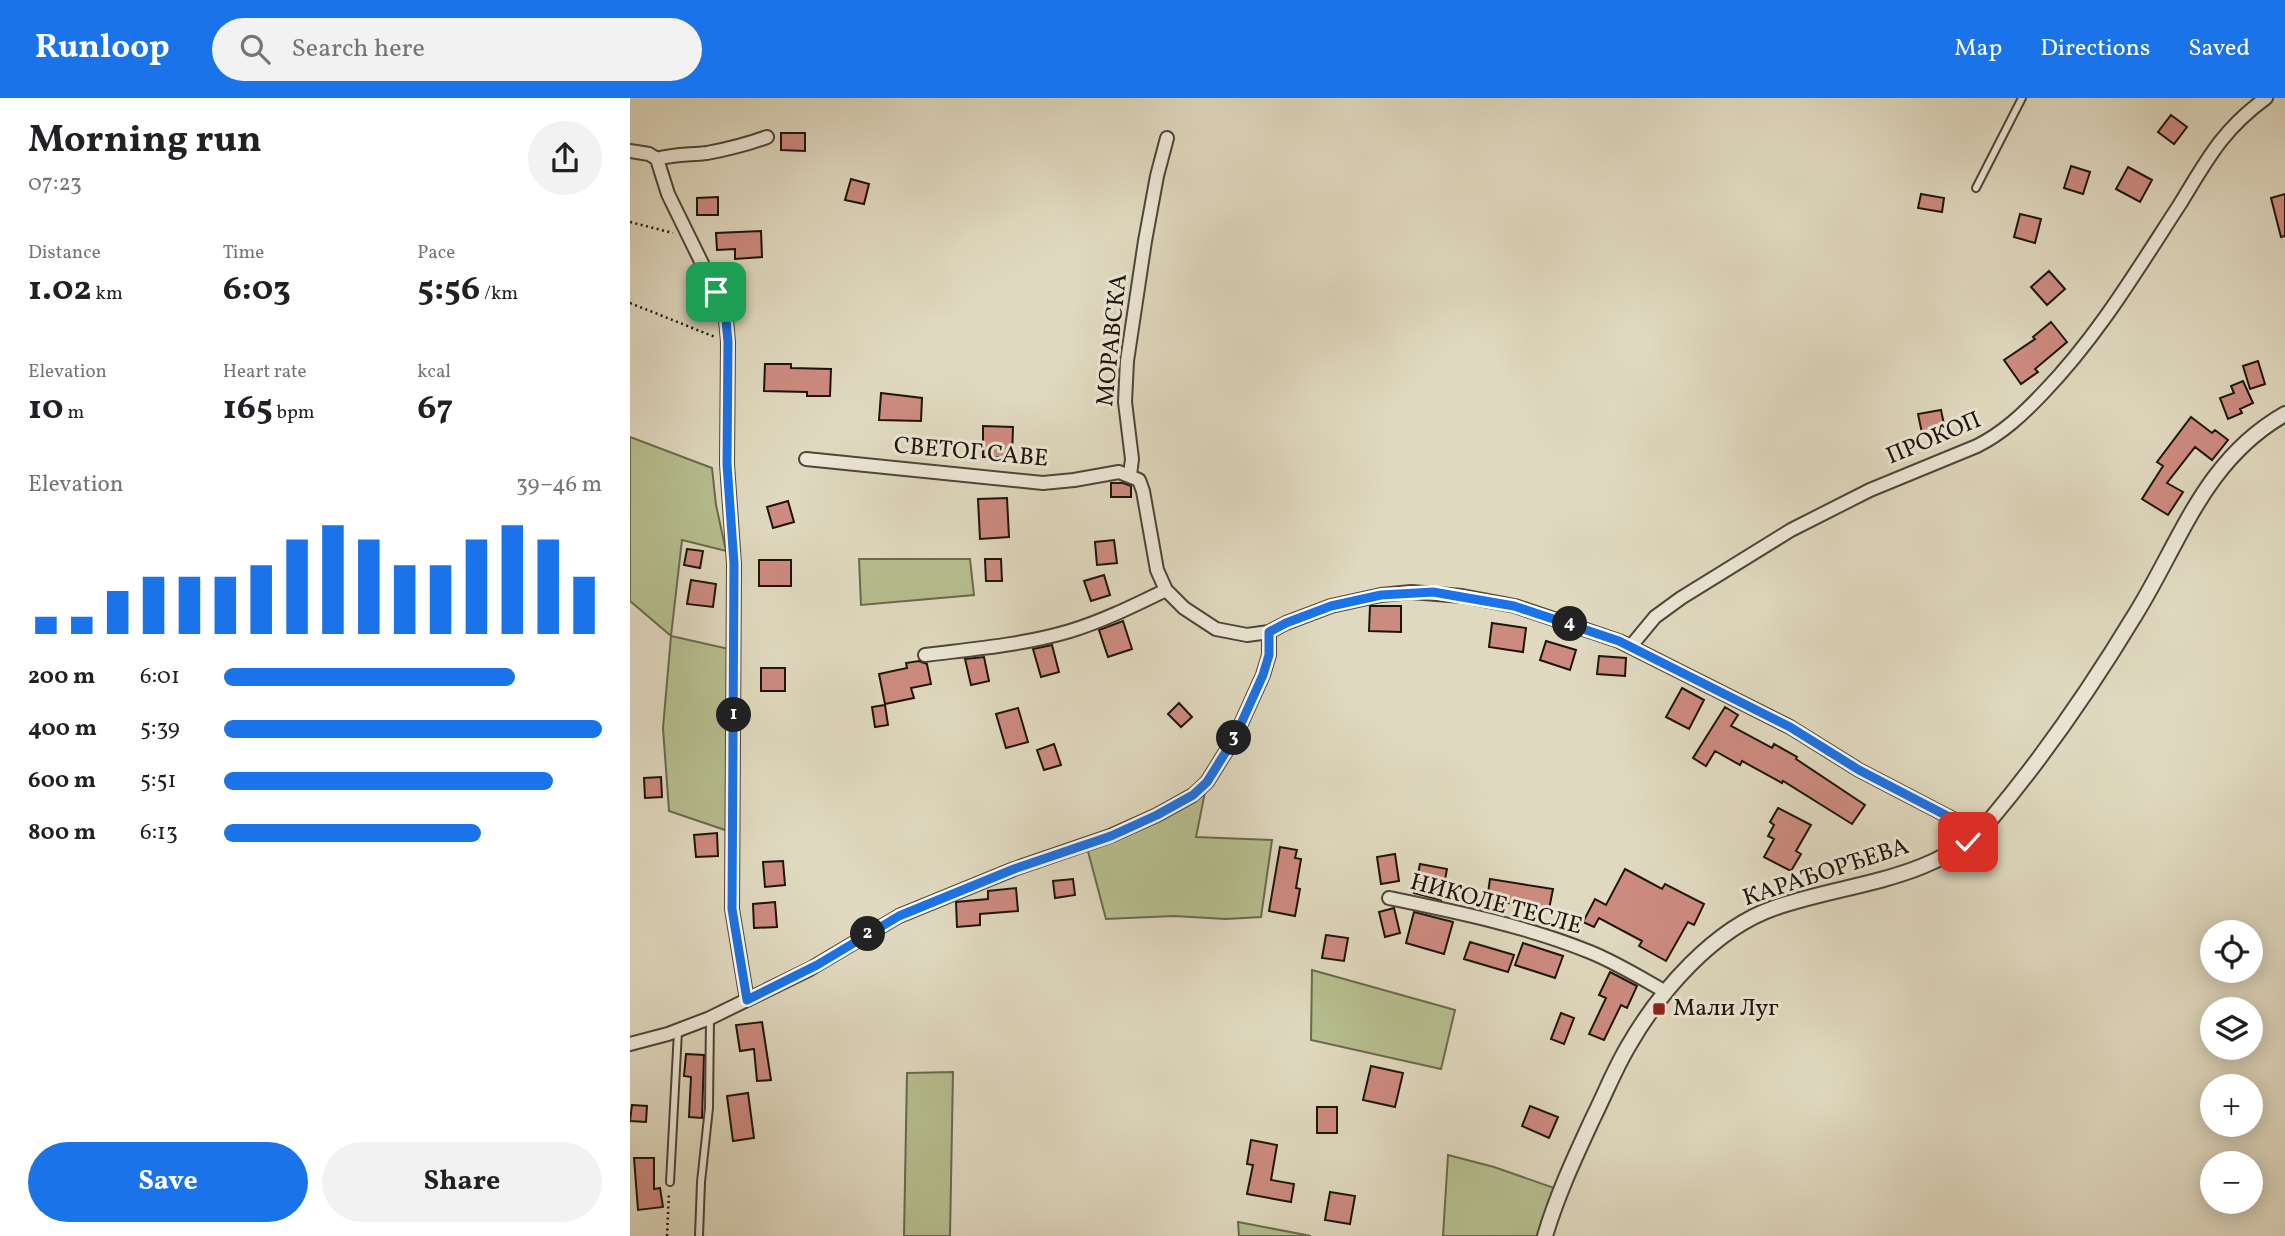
<!DOCTYPE html>
<html lang="en">
<head>
<meta charset="utf-8">
<style>
  :root { --surface:#fff; --page:#f2f2f2; --text:#202124; --muted:#757577; --accent:#1a73e8 }
  body { margin:0; font-family:Vollkorn,serif; background:var(--page); color:var(--text); height:100vh; display:flex; flex-direction:column; font-size:26px; white-space:nowrap }
  * { box-sizing:border-box; margin:0 }
  p { font-size:23px; color:var(--muted) }
  .icon { flex:none; width:38px; height:38px; fill:none; stroke:currentColor; stroke-width:2; stroke-linecap:round; stroke-linejoin:round }
  .map { position:relative; flex:1; overflow:hidden }
  .sheet { display:flex; flex-direction:column; background:var(--surface); width:630px }
  .sheet>* { flex:none }
  .fabs { position:absolute; left:1570px; top:822px; display:grid; gap:14px }
  .fabs a { display:grid; place-items:center; width:63px; height:63px; border-radius:50%; background:var(--surface); box-shadow:0 4px 18px #0003; font-size:35px }
  .pin { position:absolute; display:grid; place-items:center; width:60px; height:60px; color:#fff; margin:-30px; border-radius:14px; box-shadow:0 4px 10px #0006 }
  .km { position:absolute; width:35px; height:35px; margin:-18px; border-radius:50%; background:#222; color:#fff; font-size:19px; line-height:35px; text-align:center }
  .round { display:grid; place-items:center; flex:none; width:74px; height:74px; border-radius:37px; background:var(--page) }
  .head { display:flex; align-items:center; justify-content:space-between; height:119px; padding:0 28px }
  h1 { font-size:38px; font-weight:700; line-height:52px }
  .metrics { display:grid; grid-template-columns:repeat(3,1fr); gap:10px; height:119px; padding:7px 28px }
  .metrics div { display:grid; align-content:center }
  .metrics b { font-size:35px; font-weight:700 }
  .metrics small { font-size:19px; font-weight:400 }
  .metrics p { font-size:19px }
  .chart { height:196px; padding:14px 28px }
  .chart p { display:flex; justify-content:space-between }
  .chart svg { width:100%; height:126px; margin-top:7px; stroke:var(--accent); stroke-width:6 }
  .primary-button { display:flex; gap:14px; margin-top:auto; padding:14px 28px }
  .primary-button a { flex:1; height:80px; border-radius:42px; background:var(--accent); color:#fff; font-size:28px; font-weight:700; line-height:80px; text-align:center }
  .primary-button a+a { background:var(--page); color:var(--text) }
  ul { padding:0 28px; list-style:none; font-size:23px }
  li { display:grid; grid-template-columns:112px 84px 1fr; align-items:center; height:52px }
  li i { height:18px; border-radius:9px; background:var(--accent) }
  header { display:flex; align-items:center; gap:42px; box-sizing:border-box; height:98px; padding:0 35px; background:var(--accent); color:#fff }
  header strong { font-size:33px }
  nav { display:flex; gap:38px; margin-inline-start:auto; font-size:24px }
  .search { width:490px; height:63px; background:var(--page); display:flex; align-items:center; gap:18px; box-sizing:border-box; padding:0 24px; border-radius:38px; color:var(--muted); font-size:26px }
  main { display:flex; flex:1; min-height:0 }
  .map>svg:first-child { display:block }
  .green { fill:#b6be8f; stroke:#6a694d; stroke-width:2 }
  .building { fill:#cd8b80; stroke:#1e140b; stroke-width:2 }
  .lines { fill:none; stroke-linecap:round; stroke-linejoin:round }
  .service-casing { stroke:#4e4538; stroke-width:10 }
  .minor-casing { stroke:#4e4538; stroke-width:16 }
  .tertiary-casing { stroke:#4e4538; stroke-width:18 }
  .path { stroke:#1e140b; stroke-width:2.5; stroke-dasharray:2 3.5; stroke-linecap:butt }
  .service { stroke:#ebe6d5; stroke-width:6 }
  .minor { stroke:#ebe6d5; stroke-width:12 }
  .tertiary { stroke:#ebe6d5; stroke-width:14 }
  .route-casing { stroke:#fff; stroke-width:14 }
  .route { stroke:#1a73e8; stroke-width:9 }
  .poi-dot { fill:#8f2418; stroke:#ebe6d5; stroke-width:2.5 }
  .labels { text-anchor:middle; dominant-baseline:central; stroke-width:6; stroke-linejoin:round; paint-order:stroke }
  .street-label { font-size:24px; fill:#1e140b; stroke:#ebe6d5 }
  .poi-label { font-size:24px; fill:#1e140b; stroke:#ebe6d5; text-anchor:start }
</style>
</head>
<body>
<header>
<strong>Runloop</strong>
<div class="search"><svg class="icon" aria-label="search" viewBox="0 0 24 24"><circle cx="10" cy="10" r="6"/><path d="M15 15l6 6"/></svg>Search here</div>
<nav><a>Map</a><a>Directions</a><a>Saved</a></nav>
</header>
<main>
<section class="sheet">
<div class="head"><div><h1>Morning run</h1><p>07:23</p></div><a class="round"><svg class="icon" aria-label="share" viewBox="0 0 24 24"><path d="M12 15V3M7 8l5-5 5 5M5 13v7h14v-7"/></svg></a></div>
<div class="metrics">
<div><p>Distance</p><b>1.02<small> km</small></b></div>
<div><p>Time</p><b>6:03</b></div>
<div><p>Pace</p><b>5:56<small> /km</small></b></div>
</div>
<div class="metrics">
<div><p>Elevation</p><b>10<small> m</small></b></div>
<div><p>Heart rate</p><b>165<small> bpm</small></b></div>
<div><p>kcal</p><b>67</b></div>
</div>
<div class="chart"><p><span>Elevation</span>39–46 m</p>
<svg viewBox="0 0 160 44" preserveAspectRatio="none"><path d="M5 44V38M15 44V38M25 44V29M35 44V24M45 44V24M55 44V24M65 44V20M75 44V11M85 44V6M95 44V11M105 44V20M115 44V20M125 44V11M135 44V6M145 44V11M155 44V24"/></svg>
</div>
<ul>
<li><b>200 m</b>6:01<i style="width:77%"></i></li>
<li><b>400 m</b>5:39<i style="width:100%"></i></li>
<li><b>600 m</b>5:51<i style="width:87%"></i></li>
<li><b>800 m</b>6:13<i style="width:68%"></i></li>
</ul>
<div class="primary-button"><a>Save</a><a>Share</a></div>
</section>
<div class="map">
<svg width="1655" height="1138" viewBox="0 0 1655 1138">
  <rect width="100%" height="100%" fill="#e0d9bf"/>
  <filter id="stains"><feTurbulence type="fractalNoise" baseFrequency=".00286" numOctaves="4"/><feColorMatrix values="0 0 0 0 .2 0 0 0 0 .09 0 0 0 0 .02 0 0 0 .5 -.17"/></filter>
  <radialGradient id="worn" r=".72"><stop offset=".6" stop-color="#630" stop-opacity="0"/><stop offset="1" stop-color="#630" stop-opacity=".3"/></radialGradient>
  <!-- green -->
  <path class="green" d="M0 339 82 370 86 407 96 453 52 442 41 538 99 551 98 733 39 713 33 630 41 538 0 503Z
    M229 461H340L344 497 231 507Z
    M577 684 566 739 642 742 631 819 596 821 544 818 476 821 456 746 480 738Z
    M682 872 825 912 811 971 681 942Z
    M323 974 320 1138H274L277 975Z
    M818 1057 864 1069 930 1092 915 1138H813Z
    M608 1124 681 1138H609Z"/>
  <!-- building -->
  <path class="building" d="M1541 17 1557 29 1544 46 1528 34Z
    M151 35H175V53L151 52Z
    M1441 68 1460 74 1453 96 1434 90Z
    M1498 69 1522 82 1510 104 1486 91Z
    M221 81 239 86 234 106 215 102Z
    M1291 96 1314 100 1312 114 1288 110Z
    M1655 96V138L1651 139 1641 100Z
    M88 99V117H67V100Z
    M1390 116 1411 121 1405 145 1384 139Z
    M131 133 132 159 105 161V151L87 152 86 135Z
    M1419 173 1435 191 1417 207 1401 189Z
    M1421 224 1437 244 1405 271 1408 274 1391 286 1374 262 1405 241 1403 239Z
    M1628 263 1635 286 1620 291 1613 268Z
    M135 266H161V270L201 271 200 298H177V294L134 293Z
    M1613 283 1623 305 1610 311 1612 315 1598 321 1590 300 1604 295 1601 288Z
    M251 295 292 300 291 323 249 322Z
    M1311 312 1315 331 1292 335 1288 316Z
    M1561 319 1582 335 1585 332 1598 342 1582 362 1565 349 1537 385 1553 394 1538 417 1512 401 1533 368 1527 364Z
    M353 328 383 329 382 359H353Z
    M481 385H493L501 388V399H481Z
    M377 400 379 439 350 441 348 401Z
    M158 403 164 424 143 430 137 409Z
    M484 442 487 465 467 467 465 444Z
    M57 451 73 453 70 470 54 467Z
    M355 461H371L372 483H356Z
    M129 462H161V488H129Z
    M474 477 480 497 461 503 454 483Z
    M61 482 86 486 83 509 57 506Z
    M740 508H771V534L739 533Z
    M493 523 502 551 478 559 469 532Z
    M862 525 896 530 893 554 859 549Z
    M916 543 946 552 940 572 910 562Z
    M422 547 429 574 411 579 403 551Z
    M969 558 996 560 995 578 967 576Z
    M354 559 359 583 341 587 335 561Z
    M289 563 297 566 301 586 281 590 284 600 255 606 249 576 277 570 276 565Z
    M131 570H155V593H131Z
    M1052 590 1074 602 1059 631 1036 619Z
    M549 605 562 619 551 629 538 616Z
    M255 607 258 627 245 629 242 609Z
    M1095 609 1108 617 1101 628 1142 650 1144 646 1167 659 1166 661 1235 707 1222 726 1153 683 1152 685 1112 663 1110 667 1085 653 1076 668 1063 660Z
    M388 610 398 644 376 650 366 616Z
    M424 646 431 667 414 672 407 652Z
    M31 679 32 699 15 700 14 680Z
    M1148 710 1181 727 1166 753 1171 756 1161 773 1134 759 1144 741 1138 738 1144 727 1140 724Z
    M87 735 88 758 66 759 64 737Z
    M650 749 667 752 665 760 671 761 666 790 670 791 665 818 639 813Z
    M765 756 769 783 751 786 747 759Z
    M153 763 155 787 135 789 133 764Z
    M790 766 817 771 811 802 784 795Z
    M995 771 1032 791 1035 786 1074 806 1064 827 1058 824 1036 863 1009 848 1012 843 969 820 964 829 953 824 965 801 976 807Z
    M443 781 445 797 425 800 423 783Z
    M860 781 923 791 919 811 857 802Z
    M386 790 388 813 350 816V827L327 829 326 804 358 801V793Z
    M145 804 147 829 124 830 123 806Z
    M764 810 770 835 755 839 749 814Z
    M784 814 823 824 814 856 776 845Z
    M696 837 718 840 714 863 692 860Z
    M840 844 884 857 878 874 834 861Z
    M893 845 933 858 925 880 885 867Z
    M980 874 1007 888 997 910 991 907 974 942 959 936 976 900 969 897Z
    M931 915 944 920 934 946 921 941Z
    M132 924 141 982 127 983 124 951 110 953 106 927Z
    M56 956 74 957 72 1020 59 1019 61 979 54 978Z
    M741 968 773 975 765 1009 733 1002Z
    M118 995 124 1040 103 1043 97 998Z
    M2 1007 17 1008 16 1024 0 1023Z
    M900 1008 928 1019 919 1040 892 1028Z
    M687 1009H707V1035H687Z
    M621 1042 647 1047 641 1082 664 1086 661 1104 617 1096 623 1067 617 1066Z
    M4 1060H24V1091L30 1090 33 1109 8 1112Z
    M700 1094 725 1098 720 1126 695 1122Z"/>
  <g class="lines">
    <defs>
      <path id="service" d="M1346 90 1392 0
        M40 1084 48 933
        M69 1138 71 1084 79 1010 80 920"/>
      <path id="minor" d="M0 53 19 56 27 61 38 96 86 194 96 222 98 244 97 366 104 466 102 811 117 902
        M27 61C44 56 60 57 77 55 98 51 118 46 137 39
        M176 361 413 385 444 382 489 374 509 382 513 393 527 472 536 492 554 510 586 531 617 537 639 534 656 525 701 508 751 497 781 494 832 498 885 508 989 543 1160 629 1229 672 1348 734
        M500 377 502 361 495 304 497 263 515 143 527 78 537 40
        M1001 548 1025 519 1051 500 1161 432 1240 392 1347 348C1373 335 1393 316 1413 295 1468 238 1507 172 1550 106 1577 62 1592 32 1636 0
        M295 557C343 551 393 547 440 533 473 523 505 507 536 492
        M759 800C827 814 896 828 960 854 987 865 1011 880 1036 894
        M0 946 38 936 80 920 180 871 269 818 384 771 480 738 527 717 563 697 577 684 605 639 633 577 639 557V534"/>
      <path id="tertiary" d="M915 1138C927 1097 945 1059 963 1020 975 996 985 970 999 947 1030 893 1084 831 1144 810 1217 784 1307 784 1361 721 1414 658 1462 588 1505 517 1551 443 1574 362 1655 316"/>
    </defs>
    <!-- service casing -->
    <use href="#service" class="service-casing"/>
    <!-- minor casing -->
    <use href="#minor" class="minor-casing"/>
    <!-- tertiary casing -->
    <use href="#tertiary" class="tertiary-casing"/>
    <!-- path -->
    <path class="path" d="M0 124 43 135
      M0 205 85 239
      M37 1138 39 1094"/>
    <!-- service -->
    <use href="#service" class="service"/>
    <!-- minor -->
    <use href="#minor" class="minor"/>
    <!-- tertiary -->
    <use href="#tertiary" class="tertiary"/>
  </g>
  <g class="lines">
    <defs>
      <path id="route" d="M86 194 96 222 98 244 97 366 104 466 102 811 117 902 187 867 269 818 384 771 481 738 527 717 563 697 577 684 605 639 633 577 639 557V534L656 525 701 508 751 497 803 494 884 508 989 543 1160 629 1229 672 1348 734 1338 744"/>
    </defs>
    <!-- route casing -->
    <use href="#route" class="route-casing"/>
    <!-- route -->
    <use href="#route" class="route"/>
  </g>
  <!-- markers -->
  <rect class="poi-dot" x="1022" y="904" width="14" height="14" rx="3.5"/>
  <g class="labels">
    <!-- street labels -->
    <g class="street-label">
      <text transform="translate(483 242) rotate(-84)">МОРАВСКА</text>
      <text transform="translate(1304 341) rotate(-23)">ПРОКОП</text>
      <text transform="translate(341 355) rotate(5)">СВЕТОГ САВЕ</text>
      <text transform="translate(1196 775) rotate(-18)">КАРАЂОРЂЕВА</text>
      <text transform="translate(866 807) rotate(15)">НИКОЛЕ ТЕСЛЕ</text>
    </g>
    <!-- poi labels -->
    <g class="poi-label">
      <text x="1043" y="911">Мали Луг</text>
    </g>
  </g>
  <rect width="100%" height="100%" filter="url(#stains)"/>
  <rect width="100%" height="100%" fill="url(#worn)"/>
</svg>
<div class="fabs">
<a><svg class="icon" aria-label="locate" viewBox="0 0 24 24"><circle cx="12" cy="12" r="6"/><path d="M12 2v4M12 18v4M2 12h4M18 12h4"/></svg></a>
<a><svg class="icon" aria-label="layers" viewBox="0 0 24 24"><path d="M12 4l9 5-9 5-9-5zM3 14l9 5 9-5"/></svg></a>
<a>+</a>
<a>−</a>
</div>
<div class="pin" style="left:86px;top:194px;background:#1e9e55"><svg class="icon" aria-label="arrive" viewBox="0 0 24 24"><path d="M6 21V4h12l-3 4 3 4H6"/></svg></div>
<div class="pin" style="left:1338px;top:744px;background:#d93025"><svg class="icon" aria-label="check" viewBox="0 0 24 24"><path d="M5 12l5 5 9-10"/></svg></div>
<b class="km" style="left:104px;top:617px">1</b>
<b class="km" style="left:238px;top:836px">2</b>
<b class="km" style="left:604px;top:640px">3</b>
<b class="km" style="left:940px;top:526px">4</b>
</div>
</main>
</body>
</html>
